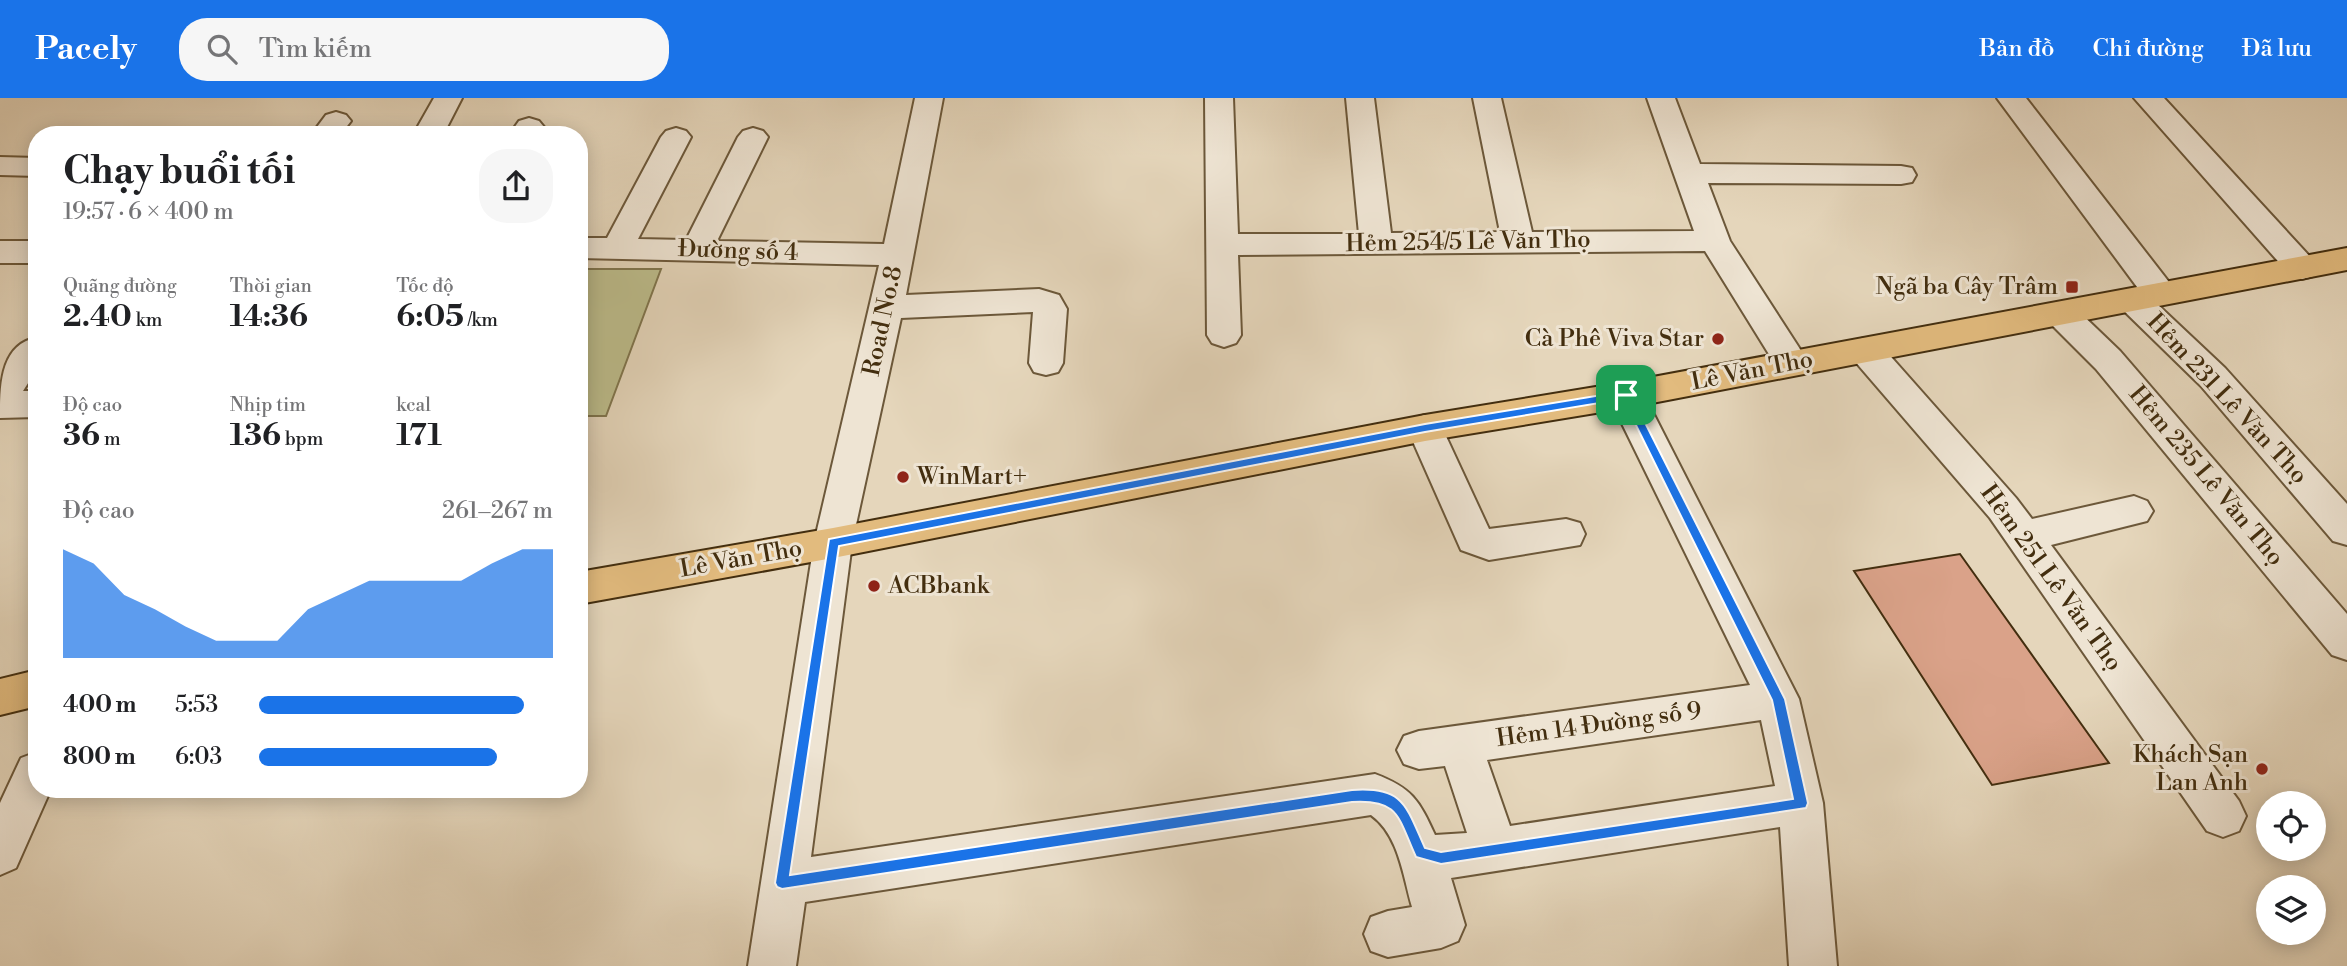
<!DOCTYPE html>
<html lang="vi">
<head>
<meta charset="utf-8">
<style>
  :root { --surface:#fff; --page:#f6f6f6; --text:#202124; --muted:#757577; --accent:#1a73e8 }
  body { margin:0; font-family:"Libre Bodoni",serif; background:var(--page); color:var(--text); height:100vh; display:flex; flex-direction:column; font-size:26px; white-space:nowrap }
  * { box-sizing:border-box; margin:0 }
  p { font-size:23px; color:var(--muted) }
  .icon { flex:none; width:38px; height:38px; fill:none; stroke:currentColor; stroke-width:2; stroke-linecap:round; stroke-linejoin:round }
  .map { position:relative; flex:1; overflow:hidden }
  .panel { position:absolute; left:28px; top:28px; width:560px; height:672px; display:flex; flex-direction:column; background:var(--surface); border-radius:28px; box-shadow:0 4px 18px #0003 }
  .panel>* { flex:none }
  .fabs { position:absolute; left:2256px; top:693px; display:grid; gap:14px }
  .fabs a { display:grid; place-items:center; width:70px; height:70px; border-radius:50%; background:var(--surface); box-shadow:0 4px 18px #0003; font-size:35px }
  .pin { position:absolute; display:grid; place-items:center; width:60px; height:60px; color:#fff; margin:-30px; border-radius:14px; box-shadow:0 4px 10px #0006 }
  .round { display:grid; place-items:center; flex:none; width:74px; height:74px; border-radius:28px; background:var(--page) }
  .headline { display:flex; align-items:center; justify-content:space-between; height:119px; padding:0 35px }
  h1 { font-size:38px; font-weight:700; line-height:52px }
  .stats { display:grid; grid-template-columns:repeat(3,1fr); gap:10px; height:119px; padding:7px 35px }
  .stats div { display:grid; align-content:center }
  .stats b { font-size:30px; font-weight:700 }
  .stats small { font-size:19px; font-weight:400 }
  .stats p { font-size:19px }
  .chart { height:196px; padding:14px 35px }
  .chart p { display:flex; justify-content:space-between }
  .chart svg { width:100%; height:126px; margin-top:7px; fill:var(--accent); opacity:.7 }
  ul { padding:0 35px; list-style:none; font-size:23px }
  li { display:grid; grid-template-columns:112px 84px 1fr; align-items:center; height:52px }
  li i { height:18px; border-radius:9px; background:var(--accent) }
  header { display:flex; align-items:center; gap:42px; box-sizing:border-box; height:98px; padding:0 35px; background:var(--accent); color:#fff }
  header strong { font-size:33px }
  nav { display:flex; gap:38px; margin-inline-start:auto; font-size:24px }
  .search { width:490px; height:63px; background:var(--page); display:flex; align-items:center; gap:18px; box-sizing:border-box; padding:0 24px; border-radius:28px; color:var(--muted); font-size:26px }
  .map>svg:first-child { display:block }
  .green { fill:#bcbc8b; stroke:#80754d; stroke-width:2 }
  .building { fill:#daa289; stroke:#432e0f; stroke-width:2 }
  .lines { fill:none; stroke-linecap:round; stroke-linejoin:round }
  .minor-casing { stroke:#6c583a; stroke-width:4 }
  .major-casing { stroke:#432e0f; stroke-width:4 }
  .minor { fill:#eee4d3; fill-rule:evenodd }
  .major { fill:#e2bb7e; fill-rule:evenodd }
  .route { fill:#1a73e8; stroke:#fff; stroke-width:2; fill-rule:evenodd }
  .poi-dot { fill:#8f2418; stroke:#eee4d3; stroke-width:2.5 }
  .labels { text-anchor:middle; dominant-baseline:central; stroke-width:6; stroke-linejoin:round; paint-order:stroke }
  .street-label { font-size:24px; fill:#432e0f; stroke:#eee4d3 }
  .poi-label { font-size:24px; fill:#432e0f; stroke:#eee4d3; text-anchor:end }
</style>
</head>
<body>
<header>
<strong>Pacely</strong>
<div class="search"><svg class="icon" aria-label="search" viewBox="0 0 24 24"><circle cx="10" cy="10" r="6"/><path d="M15 15l6 6"/></svg>Tìm kiếm</div>
<nav><a>Bản đồ</a><a>Chỉ đường</a><a>Đã lưu</a></nav>
</header>
<div class="map">
<svg width="2347" height="868" viewBox="0 0 2347 868">
  <rect width="100%" height="100%" fill="#e5d6bb"/>
  <filter id="stains"><feTurbulence type="fractalNoise" baseFrequency=".00286" numOctaves="4"/><feColorMatrix values="0 0 0 0 .2 0 0 0 0 .09 0 0 0 0 .02 0 0 0 .5 -.17"/></filter>
  <radialGradient id="worn" r=".72"><stop offset=".6" stop-color="#630" stop-opacity="0"/><stop offset="1" stop-color="#630" stop-opacity=".3"/></radialGradient>
  <!-- green -->
  <path class="green" d="M579 171H661L606 318H579Z"/>
  <!-- building -->
  <path class="building" d="M1960 456 2109 665 1992 687 1854 473Z"/>
  <g class="lines">
    <defs>
      <path id="minor" d="M434 0H462L443 37H413Z
        M915 0H943L906 197 1039 191 1059 197 1067 211 1063 265 1058 274 1046 277 1034 274 1029 265 1033 214 901 220 852 445 811 759 1375 676C1412 690 1419 702 1435 737L1467 735 1445 668 1419 671 1404 666 1397 652 1404 638 1419 633 1750 587 1608 297 1614 288 1626 284 1638 288 1644 297 1799 601 1823 705 1837 868H1789L1780 729 1451 780 1465 827 1458 843 1441 850 1388 859 1371 853 1364 836 1371 819 1388 813 1412 809C1403 778 1399 737 1371 717L805 804 796 868H748L814 445 879 167 579 160V140H607L661 39 666 33 676 30 686 33 691 39 638 141 686 142 738 39 743 33 753 30 763 33 768 39 717 143 884 146ZM1761 622 1775 688 1510 728 1487 662Z
        M1205 0H1233L1238 136H1359L1346 0H1374L1391 135 1500 134 1473 0H1501L1532 134 1694 133 1647 0H1675L1700 66 1901 68 1912 70 1916 77 1912 84 1901 86 1708 85 1730 143 1809 265 1804 274 1792 277 1780 274 1705 153 1238 157 1241 237 1236 245 1224 249 1212 245 1207 237Z
        M1997 0H2026L2172 188 2177 196 2172 204 2158 207 2225 270 2347 406V447L2333 443 2201 288 2121 210 2116 202 2121 194 2133 191 2140 193Z
        M2134 0H2164L2313 162 2318 170 2313 178 2302 181 2291 178Z
        M336 14 346 17 351 23 340 37H311L326 17Z
        M529 20 539 23 544 29 539 37H509L519 23Z
        M0 59 37 60V78L0 77Z
        M0 143H37V165H0Z
        M2060 204 2072 207 2120 253 2347 516V562L2332 557 2096 271 2048 223 2043 215 2048 207Z
        M1865 240 1877 243 2016 400 2032 421 2134 398 2147 403 2153 413 2147 423 2051 447 2239 703 2246 718 2239 733 2223 739 2207 733 1990 420 1853 261 1848 252 1853 243Z
        M31 241 37 243V271L23 293H37V319L0 320C0 290 0 251 31 241Z
        M1425 317 1438 321 1489 431 1566 421 1580 425 1585 436 1580 447 1489 462 1461 452 1407 330 1412 321Z
        M37 654V691H51L16 770 0 777V705L21 660Z"/>
      <path id="major" d="M2347 150V172L1626 310 1425 343 833 460 579 506V474L833 430 1425 317 1626 284Z
        M37 572V608L0 617V581Z"/>
    </defs>
    <!-- minor casing -->
    <use href="#minor" class="minor-casing"/>
    <!-- major casing -->
    <use href="#major" class="major-casing"/>
    <!-- minor -->
    <use href="#minor" class="minor"/>
    <!-- major -->
    <use href="#major" class="major"/>
  </g>
  <!-- route -->
  <path class="route" d="M1626 293 1631 297 1785 601 1808 705 1806 710 1441 766 1416 759C1398 720 1400 701 1352 704L782 791 777 789 775 785 829 441 1425 326ZM1623 301 1772 602 1793 701 1441 754 1425 750C1406 708 1404 688 1352 692L790 777 839 448 1425 334Z"/>
  <!-- markers -->
  <g class="poi-dot">
    <rect x="2065" y="182" width="14" height="14" rx="3.5"/>
    <circle cx="1718" cy="241" r="7"/>
    <circle cx="903" cy="379" r="7"/>
    <circle cx="874" cy="488" r="7"/>
    <circle cx="2262" cy="671" r="7"/>
  </g>
  <g class="labels">
    <!-- street labels -->
    <g class="street-label">
      <text transform="translate(1468 144) rotate(-1)">Hẻm 254/5 Lê Văn Thọ</text>
      <text transform="translate(738 153) rotate(2)">Đường số 4</text>
      <text transform="translate(883 223) rotate(-78)">Road No.8</text>
      <text transform="translate(1752 273) rotate(-11)">Lê Văn Thọ</text>
      <text transform="translate(2227 301) rotate(47)">Hẻm 231 Lê Văn Thọ</text>
      <text transform="translate(2206 378) rotate(50)">Hẻm 235 Lê Văn Thọ</text>
      <text transform="translate(741 461) rotate(-10)">Lê Văn Thọ</text>
      <text transform="translate(2051 480) rotate(54)">Hẻm 251 Lê Văn Thọ</text>
      <text transform="translate(1599 627) rotate(-8)">Hẻm 14 Đường số 9</text>
    </g>
    <!-- poi labels -->
    <g class="poi-label">
      <text x="2058" y="189">Ngã ba Cây Trâm</text>
      <text x="1704" y="241">Cà Phê Viva Star</text>
      <text x="917" y="379" text-anchor="start">WinMart+</text>
      <text x="888" y="488" text-anchor="start">ACBbank</text>
      <text x="2248" y="657">Khách Sạn<tspan x="2248" dy="28">Lan Anh</tspan></text>
    </g>
  </g>
  <rect width="100%" height="100%" filter="url(#stains)"/>
  <rect width="100%" height="100%" fill="url(#worn)"/>
</svg>
<div class="fabs">
<a><svg class="icon" aria-label="locate" viewBox="0 0 24 24"><circle cx="12" cy="12" r="6"/><path d="M12 2v4M12 18v4M2 12h4M18 12h4"/></svg></a>
<a><svg class="icon" aria-label="layers" viewBox="0 0 24 24"><path d="M12 4l9 5-9 5-9-5zM3 14l9 5 9-5"/></svg></a>
</div>
<div class="pin" style="left:1626px;top:297px;background:#1e9e55"><svg class="icon" aria-label="arrive" viewBox="0 0 24 24"><path d="M6 21V4h12l-3 4 3 4H6"/></svg></div>
<section class="panel">
<div class="headline"><div><h1>Chạy buổi tối</h1><p>19:57 · 6 × 400 m</p></div><a class="round"><svg class="icon" aria-label="share" viewBox="0 0 24 24"><path d="M12 15V3M7 8l5-5 5 5M5 13v7h14v-7"/></svg></a></div>
<div class="stats">
<div><p>Quãng đường</p><b>2.40<small> km</small></b></div>
<div><p>Thời gian</p><b>14:36</b></div>
<div><p>Tốc độ</p><b>6:05<small> /km</small></b></div>
</div>
<div class="stats">
<div><p>Độ cao</p><b>36<small> m</small></b></div>
<div><p>Nhịp tim</p><b>136<small> bpm</small></b></div>
<div><p>kcal</p><b>171</b></div>
</div>
<div class="chart"><p><span>Độ cao</span>261–267 m</p>
<svg viewBox="0 0 160 44" preserveAspectRatio="none"><path d="M0 44V6L10 11L20 22L30 27L40 33L50 38L60 38L70 38L80 27L90 22L100 17L110 17L120 17L130 17L140 11L150 6L160 6V44z"/></svg>
</div>
<ul>
<li><b>400 m</b>5:53<i style="width:90%"></i></li>
<li><b>800 m</b>6:03<i style="width:81%"></i></li>
</ul>
</section>
</div>
</body>
</html>
